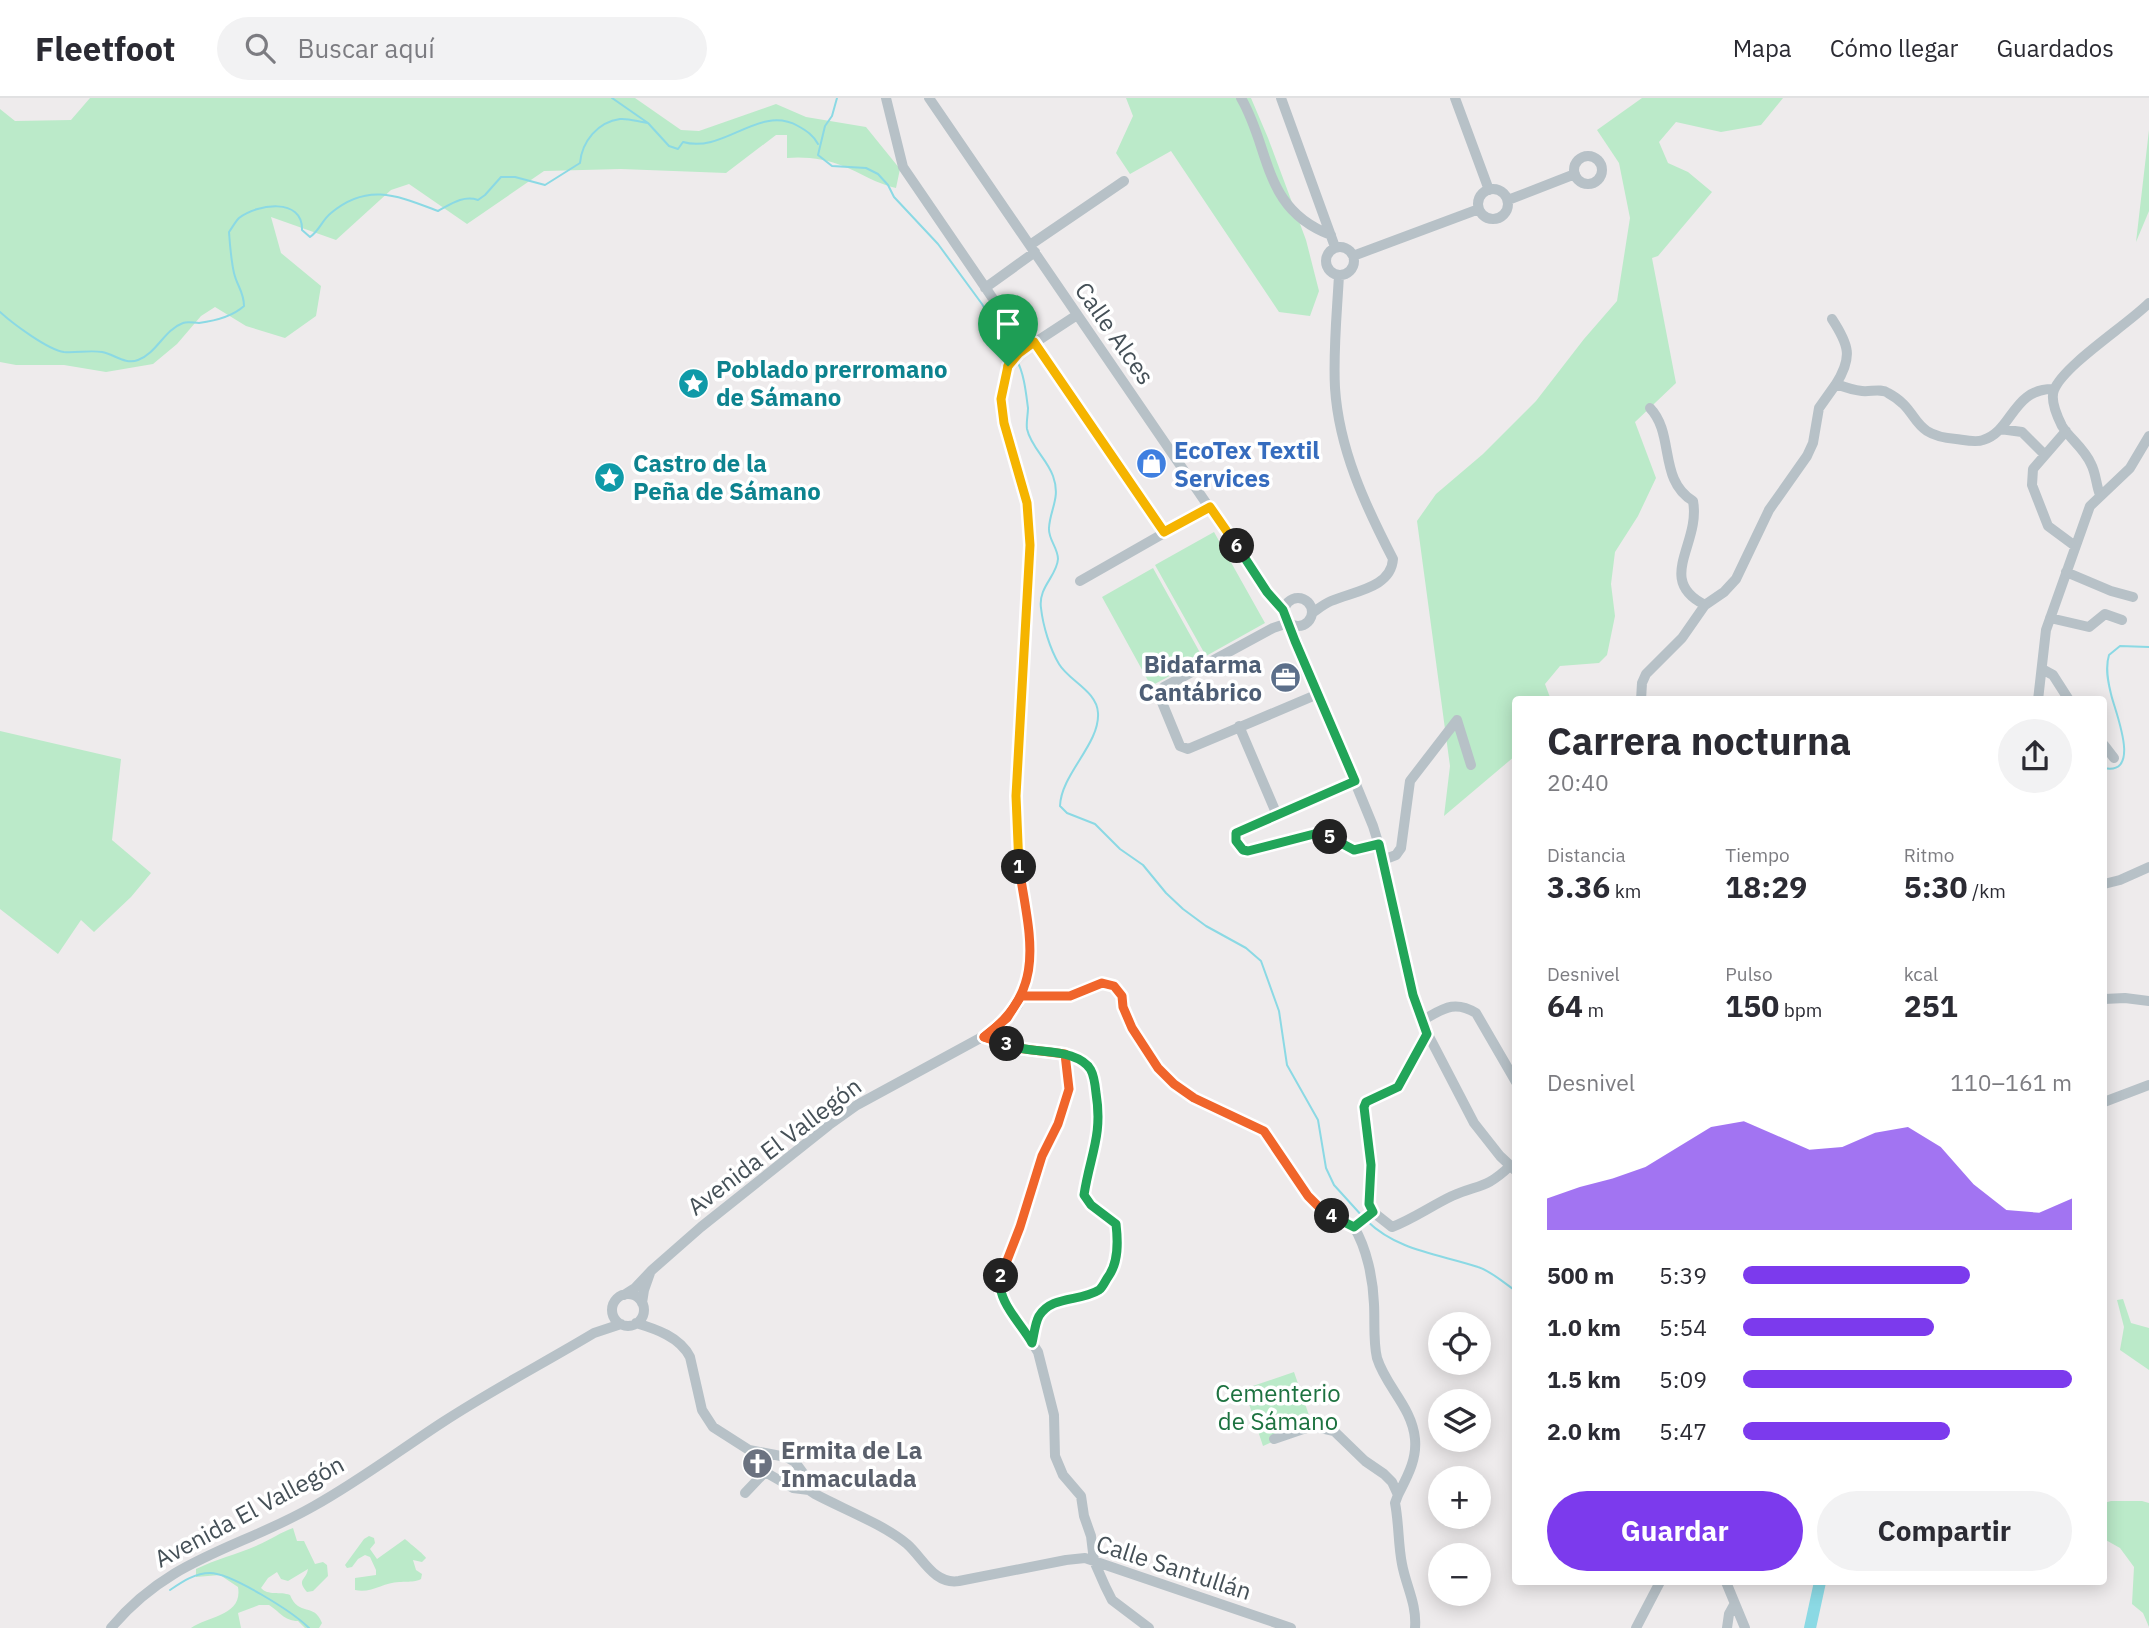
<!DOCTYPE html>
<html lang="es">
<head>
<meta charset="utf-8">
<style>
  :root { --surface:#fff; --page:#f2f2f3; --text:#2b2b33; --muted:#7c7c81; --line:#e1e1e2; --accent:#7c3aed }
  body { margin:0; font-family:"IBM Plex Sans",sans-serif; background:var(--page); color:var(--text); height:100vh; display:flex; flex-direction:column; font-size:26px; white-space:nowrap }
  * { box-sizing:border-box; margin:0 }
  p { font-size:23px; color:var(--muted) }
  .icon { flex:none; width:38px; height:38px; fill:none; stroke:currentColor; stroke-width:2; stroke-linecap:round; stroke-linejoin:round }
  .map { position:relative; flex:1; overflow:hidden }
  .details { position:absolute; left:1512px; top:598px; width:595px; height:889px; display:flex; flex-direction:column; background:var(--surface); border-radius:7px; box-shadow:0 4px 18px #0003 }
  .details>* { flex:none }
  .controls { position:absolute; left:1428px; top:1214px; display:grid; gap:14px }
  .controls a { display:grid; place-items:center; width:63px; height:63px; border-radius:50%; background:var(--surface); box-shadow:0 4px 18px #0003; font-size:35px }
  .pin { position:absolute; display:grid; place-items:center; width:60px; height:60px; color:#fff; margin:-72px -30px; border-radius:50% 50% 50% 0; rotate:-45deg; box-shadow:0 0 7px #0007 }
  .pin .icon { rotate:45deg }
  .km { position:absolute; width:35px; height:35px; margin:-18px; border-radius:50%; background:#222; color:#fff; font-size:19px; line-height:35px; text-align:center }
  .round { display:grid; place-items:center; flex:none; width:74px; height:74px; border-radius:37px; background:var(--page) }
  .head { display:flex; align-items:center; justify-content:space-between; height:119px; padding:0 35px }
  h1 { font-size:38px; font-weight:700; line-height:52px }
  .metrics { display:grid; grid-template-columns:repeat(3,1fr); gap:10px; height:119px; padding:7px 35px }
  .metrics div { display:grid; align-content:center }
  .metrics b { font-size:30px; font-weight:700 }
  .metrics small { font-size:19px; font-weight:400 }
  .metrics p { font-size:19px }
  .chart { height:196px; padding:14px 35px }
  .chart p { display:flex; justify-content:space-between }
  .chart svg { width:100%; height:126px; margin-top:7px; fill:var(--accent); opacity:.7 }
  .action { display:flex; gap:14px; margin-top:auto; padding:14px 35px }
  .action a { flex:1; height:80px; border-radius:42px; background:var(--accent); color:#fff; font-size:28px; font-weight:700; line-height:80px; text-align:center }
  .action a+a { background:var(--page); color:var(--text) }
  ul { padding:0 35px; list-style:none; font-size:23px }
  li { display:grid; grid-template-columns:112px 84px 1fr; align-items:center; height:52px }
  li i { height:18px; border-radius:9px; background:var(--accent) }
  header { display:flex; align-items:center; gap:42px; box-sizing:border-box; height:98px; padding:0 35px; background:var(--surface); border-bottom:2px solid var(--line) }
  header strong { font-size:33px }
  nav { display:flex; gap:38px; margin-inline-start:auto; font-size:24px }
  .search { width:490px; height:63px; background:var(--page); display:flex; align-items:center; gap:18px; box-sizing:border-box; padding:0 24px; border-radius:38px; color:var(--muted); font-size:26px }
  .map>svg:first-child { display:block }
  .green { fill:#bbeac9 }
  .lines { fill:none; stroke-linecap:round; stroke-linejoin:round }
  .stream { stroke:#8bd9e4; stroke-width:2 }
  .river { stroke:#8bd9e4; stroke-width:12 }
  .minor { stroke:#b7c1c7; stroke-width:10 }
  .split-1-casing { stroke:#fff; stroke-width:14 }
  .split-2-casing { stroke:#fff; stroke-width:14 }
  .split-3-casing { stroke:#fff; stroke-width:14 }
  .split-4-casing { stroke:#fff; stroke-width:14 }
  .split-5-casing { stroke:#fff; stroke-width:14 }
  .split-6-casing { stroke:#fff; stroke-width:14 }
  .split-7-casing { stroke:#fff; stroke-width:14 }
  .split-1 { stroke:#f5b400; stroke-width:9 }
  .split-2 { stroke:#f0652b; stroke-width:9 }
  .split-3 { stroke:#22a559; stroke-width:9 }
  .split-4 { stroke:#f0652b; stroke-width:9 }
  .split-5 { stroke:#22a559; stroke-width:9 }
  .split-6 { stroke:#22a559; stroke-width:9 }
  .split-7 { stroke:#f5b400; stroke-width:9 }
  .labels { text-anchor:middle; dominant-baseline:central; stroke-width:7; stroke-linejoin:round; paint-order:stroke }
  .street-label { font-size:24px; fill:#455057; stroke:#fff }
  .culture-label { font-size:24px; font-weight:bold; fill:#0d838f; stroke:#fff; text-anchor:start }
  .shop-label { font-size:24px; font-weight:bold; fill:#366cbe; stroke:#fff; text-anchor:start }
  .service-label { font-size:24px; font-weight:bold; fill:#4e5e75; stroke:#fff; text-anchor:end }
  .park-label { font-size:24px; fill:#1d7240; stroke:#fff }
  .worship-label { font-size:24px; font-weight:bold; fill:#5b616d; stroke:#fff; text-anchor:start }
</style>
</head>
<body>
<header>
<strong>Fleetfoot</strong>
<div class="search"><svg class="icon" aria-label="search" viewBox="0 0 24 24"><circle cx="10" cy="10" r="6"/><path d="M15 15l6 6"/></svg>Buscar aquí</div>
<nav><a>Mapa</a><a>Cómo llegar</a><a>Guardados</a></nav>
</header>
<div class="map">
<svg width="2149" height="1530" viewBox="0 0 2149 1530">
  <rect width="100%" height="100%" fill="#eeebec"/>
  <!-- green -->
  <path class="green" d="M90 0H635L681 32 699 33 776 6 806 19 866 29 900 71 896 90C877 86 861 75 843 68 828 61 804 58 787 60V37H776L726 75 621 71 544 73 467 126 409 86 391 92 336 142 271 119 281 155 321 188 316 218 285 240 246 228 215 209 201 218 177 246 153 266 106 274 64 267H16L0 264V11L15 23 71 22Z
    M1126 0H1251L1268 40 1306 142 1319 193 1310 218 1279 214 1171 53 1130 76 1116 55 1133 18Z
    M1642 0H1783L1761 27 1721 34 1676 24 1659 44 1668 65 1688 74 1712 94 1658 158 1652 160 1676 285 1635 324 1656 380 1638 418 1615 454 1611 486 1615 518 1607 557 1599 565 1560 568 1545 586 1551 602H1516L1515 658 1444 718 1450 668 1417 423 1436 396 1483 356 1536 303 1584 241 1617 203 1630 120 1619 65 1597 32Z
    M2149 30V113L2136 144 2149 32Z
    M1214 434 1265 525 1206 558 1155 467Z
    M1153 470 1203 560 1151 588 1102 499Z
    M0 633 121 661 112 742 151 775 131 799 94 834 81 822 58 856 0 811Z
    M2123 1201 2131 1225 2149 1230V1272L2120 1252 2124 1229 2117 1202Z
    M1294 1274 1312 1326 1263 1348 1244 1291Z
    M2111 1403H2142L2149 1405V1529L2143 1515 2132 1506 2134 1469 2120 1450 2104 1441V1405Z
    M293 1430 297 1443H304L315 1466 323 1464 327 1467 328 1478 313 1493 307 1494C296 1481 306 1483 308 1471L288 1483 281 1481 277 1474 268 1480 261 1490C268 1498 280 1493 290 1497 299 1519 314 1504 322 1525L319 1530H305L298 1523C284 1523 279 1513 269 1507H259L238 1515 241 1530H191C208 1518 243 1518 238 1489L220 1477 196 1479V1471C216 1461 238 1456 258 1447 270 1442 281 1434 293 1430Z
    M369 1438 374 1440 375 1445 370 1451 377 1461 405 1441C408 1444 425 1457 426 1460L422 1464 413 1462 416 1472 422 1476 421 1481C413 1485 408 1483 399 1484 384 1484 371 1496 355 1492V1480L376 1477V1472L370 1459 365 1457 358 1461 352 1469 347 1470 345 1467 364 1441Z"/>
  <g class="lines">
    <!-- stream -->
    <path class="stream" d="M612 0 648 25 669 48 678 51 683 44C724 56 759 6 798 28 807 33 813 37 818 46
      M837 0 832 18 825 28 818 57 832 68 866 70 878 76 888 87 894 99 938 146 982 206 1012 255
      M0 214C12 225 48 252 64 254 76 255 90 252 102 254 114 256 125 267 138 262 157 255 164 232 183 225 188 223 194 225 199 225 214 223 233 218 244 208 244 194 237 188 234 175 231 162 230 148 229 134 232 130 235 124 239 120 257 106 303 99 302 132L310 139C320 132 322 122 331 115 368 84 398 98 438 113 451 106 463 97 478 102L485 97 501 79H515L545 87 580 65C582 43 598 24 620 21 628 20 639 24 648 25
      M1017 263C1024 275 1026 295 1028 310 1028 317 1026 324 1027 331 1031 349 1047 361 1053 378 1061 400 1050 411 1049 430 1048 441 1058 450 1058 461 1057 478 1038 489 1041 510 1043 528 1050 551 1059 566 1069 583 1097 593 1098 615 1100 646 1061 676 1060 708L1067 715 1095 726 1120 751 1143 767 1166 795 1183 811 1206 828 1246 850 1261 863 1279 913 1287 967 1318 1022 1326 1070 1334 1087 1363 1119
      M2104 670C2143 678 2114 611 2111 596 2108 584 2105 570 2109 557L2120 548 2149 549
      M1367 1123C1398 1153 1439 1156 1478 1169 1491 1173 1504 1185 1516 1193
      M170 1492C182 1484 195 1475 210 1475 231 1475 293 1514 309 1530"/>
    <!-- river -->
    <path class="river" d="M1810 1530 1820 1484"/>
    <!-- minor -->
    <path class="minor" d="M886 0 903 69 1026 249
      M929 0 1267 494 1284 512
      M1241 0C1271 51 1262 111 1331 137
      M1281 0 1335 149
      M1455 0 1489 92
      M1574 72a14 14 0 1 1 28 0a14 14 0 1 1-28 0Z
      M1478 106a15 15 0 1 1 30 0a15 15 0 1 1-30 0Z
      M1508 102 1575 76
      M1030 147 1124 83
      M1326 163a14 14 0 1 1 28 0a14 14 0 1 1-28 0Z
      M1353 158 1479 111
      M985 190 1035 154
      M1832 221C1849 247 1853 259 1836 286
      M1034 244 1164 434
      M1650 310C1675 336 1658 382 1693 403 1701 446 1655 482 1705 507
      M2000 331 2022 334 2045 357
      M2066 333 2033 371 2032 387 2048 428 2075 448
      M2100 397C2096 387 2096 375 2091 366 2084 350 2070 341 2062 328 2057 318 2050 302 2054 292 2064 267 2127 227 2149 205
      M2066 474 2111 493 2133 499
      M1080 483 1210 409
      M1284 514a14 14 0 1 1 28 0a14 14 0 1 1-28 0Z
      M1312 515C1318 511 1324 506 1331 503 1354 493 1391 490 1393 461 1365 407 1339 351 1335 290 1333 252 1337 215 1339 177
      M2050 520 2089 529 2105 516 2122 522
      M1288 525 1273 530 1164 589 1159 597 1180 648 1188 651 1318 596
      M1290 526 1373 728 1386 770 1405 861 1421 923 1474 1025 1500 1058 1516 1073
      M2042 571 2053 577 2069 602
      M1641 602 1642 585 1646 576 1682 540 1705 507 1724 494 1736 481 1769 412 1807 358 1813 345 1819 310 1836 286C1844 289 1853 292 1862 293 1871 294 1881 290 1888 295 1922 313 1908 337 1956 341 1964 342 1976 345 1983 342 2013 333 2012 290 2054 291
      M2038 602 2046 532 2090 408 2130 370 2149 338
      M1239 628 1277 717
      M2104 647 2114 660
      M1355 683 1236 735V743L1243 752 1248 753 1314 736 1335 741 1354 752 1379 746
      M1383 762 1396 757 1401 750 1410 683 1457 622 1471 667
      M2104 786 2120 782 2149 769
      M1022 898H1070L1102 885 1114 888 1122 898 1123 910 1131 930 1158 970 1174 986 1194 1000 1264 1033 1308 1098 1323 1114 1354 1129C1367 1151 1373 1181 1374 1206 1375 1224 1373 1243 1377 1260 1386 1289 1412 1309 1415 1341 1417 1362 1407 1379 1398 1397
      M2104 901 2125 900 2149 903
      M1421 923C1442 912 1453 901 1476 915L1516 984
      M1427 936 1398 988 1366 1004 1364 1009 1371 1067 1369 1106 1373 1114 1392 1129C1413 1121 1431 1108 1452 1098 1479 1086 1486 1091 1510 1068
      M984 938 1016 950 1065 956 1084 964 1092 972 1099 1021 1094 1058 1084 1097 1091 1107 1116 1126C1119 1143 1119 1164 1108 1179 1105 1183 1103 1189 1099 1192 1080 1204 1052 1197 1040 1218 1035 1225 1035 1237 1032 1245
      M1065 956 1069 991 1058 1025 1043 1058 1020 1129 1000 1180 1002 1198 1038 1254 1054 1317 1055 1358 1063 1377 1081 1398 1084 1418 1091 1438 1094 1463 1105 1488 1112 1502 1149 1530
      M2104 1004 2149 987
      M1354 1129 1373 1114
      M612 1212a16 16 0 1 1 32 0a16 16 0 1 1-32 0Z
      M624 1197 635 1190 652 1172 701 1129 829 1027 857 1007 984 938 1007 921 1018 907 1029 871 1027 822 1017 756 1016 698 1030 447 1027 405 1004 325 1001 301 1008 268 1019 255 1077 217
      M642 1205 644 1192 650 1175
      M636 1225C656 1231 680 1239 690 1259L702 1312 713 1329 749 1352 786 1359 795 1364 803 1375 809 1392 815 1396C843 1411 883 1426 907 1446 923 1460 934 1487 959 1483L1066 1462 1085 1460 1291 1530
      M1274 1341 1312 1328 1334 1333 1365 1363 1384 1376 1392 1384 1398 1397 1395 1405C1399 1425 1398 1446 1402 1466 1406 1488 1417 1506 1415 1530
      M765 1374 793 1390 809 1392
      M745 1395 765 1374 768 1366 755 1354
      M1726 1484 1745 1530
      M111 1530C170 1459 239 1451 314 1408 359 1383 400 1352 443 1324 492 1292 544 1265 594 1235L621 1226
      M1636 1530 1660 1484
      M1727 1530 1729 1516 1734 1507"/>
  </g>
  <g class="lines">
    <defs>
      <path id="split-1" d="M1008 268 1001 301 1004 325 1027 405 1030 447 1016 698 1019 769"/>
      <path id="split-2" d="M1001 1178 1020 1129 1042 1058 1058 1026 1069 991 1065 956 1016 950 984 939C1049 892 1029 837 1019 769"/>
      <path id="split-3" d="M1001 1178C995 1202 1021 1225 1032 1245 1034 1237 1035 1225 1039 1218 1052 1197 1080 1204 1099 1192 1103 1189 1105 1183 1108 1179 1119 1164 1118 1143 1116 1126L1091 1107 1084 1097C1090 1057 1103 1038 1096 995 1094 975 1092 965 1071 958 1051 951 1027 955 1007 946"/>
      <path id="split-4" d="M1007 946 984 939 1007 920 1021 898H1070L1102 885 1114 888 1122 898 1123 909 1132 930 1158 970 1174 986 1194 1000 1264 1033 1308 1098 1324 1114 1332 1118"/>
      <path id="split-5" d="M1330 739 1354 752 1379 746 1413 897 1427 936 1398 989 1366 1004 1364 1009 1371 1067 1369 1106 1373 1114 1354 1129 1332 1118"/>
      <path id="split-6" d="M1237 448 1267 494 1283 512 1295 543 1355 683 1236 735V743L1243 752 1248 753 1314 736 1330 739"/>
      <path id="split-7" d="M1008 268 1019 255 1034 244 1164 434 1210 409 1237 448"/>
    </defs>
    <!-- split-1 casing -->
    <use href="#split-1" class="split-1-casing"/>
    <!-- split-2 casing -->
    <use href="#split-2" class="split-2-casing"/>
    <!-- split-3 casing -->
    <use href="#split-3" class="split-3-casing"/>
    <!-- split-4 casing -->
    <use href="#split-4" class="split-4-casing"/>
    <!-- split-5 casing -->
    <use href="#split-5" class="split-5-casing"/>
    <!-- split-6 casing -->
    <use href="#split-6" class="split-6-casing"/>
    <!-- split-7 casing -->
    <use href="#split-7" class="split-7-casing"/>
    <!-- split-1 -->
    <use href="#split-1" class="split-1"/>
    <!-- split-2 -->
    <use href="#split-2" class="split-2"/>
    <!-- split-3 -->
    <use href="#split-3" class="split-3"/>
    <!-- split-4 -->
    <use href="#split-4" class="split-4"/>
    <!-- split-5 -->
    <use href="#split-5" class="split-5"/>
    <!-- split-6 -->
    <use href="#split-6" class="split-6"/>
    <!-- split-7 -->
    <use href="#split-7" class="split-7"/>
  </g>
  <!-- icons -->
  <defs>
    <symbol id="sight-disc" viewBox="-11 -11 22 22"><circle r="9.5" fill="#0f9aa8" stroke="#fff"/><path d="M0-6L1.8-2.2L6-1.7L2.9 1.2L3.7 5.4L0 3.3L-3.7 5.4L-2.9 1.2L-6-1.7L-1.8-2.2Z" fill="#fff"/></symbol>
    <symbol id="shop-disc" viewBox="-11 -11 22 22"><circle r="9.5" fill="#3f7fe0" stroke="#fff"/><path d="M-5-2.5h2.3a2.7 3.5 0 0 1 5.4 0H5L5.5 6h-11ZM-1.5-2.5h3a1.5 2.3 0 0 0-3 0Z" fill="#fff"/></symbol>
    <symbol id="office-disc" viewBox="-11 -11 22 22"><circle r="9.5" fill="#5c6f8a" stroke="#fff"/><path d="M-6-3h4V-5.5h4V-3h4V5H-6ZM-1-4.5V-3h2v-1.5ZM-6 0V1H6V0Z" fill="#fff"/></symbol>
    <symbol id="church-disc" viewBox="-11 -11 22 22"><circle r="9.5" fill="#6b7280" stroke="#fff"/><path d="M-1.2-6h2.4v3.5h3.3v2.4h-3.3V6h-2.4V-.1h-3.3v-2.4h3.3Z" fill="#fff"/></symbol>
  </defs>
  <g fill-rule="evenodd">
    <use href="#sight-disc" x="676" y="268" width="35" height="35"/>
    <use href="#shop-disc" x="1134" y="348" width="35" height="35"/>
    <use href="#sight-disc" x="592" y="362" width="35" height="35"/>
    <use href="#office-disc" x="1268" y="562" width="35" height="35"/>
    <use href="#church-disc" x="740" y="1348" width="35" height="35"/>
  </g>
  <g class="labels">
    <!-- street labels -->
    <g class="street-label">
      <text transform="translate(1115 235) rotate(55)">Calle Alces</text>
      <text transform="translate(774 1048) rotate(-37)">Avenida El Vallegón</text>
      <text transform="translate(249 1413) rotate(-28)">Avenida El Vallegón</text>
      <text transform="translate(1174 1469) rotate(18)">Calle Santullán</text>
    </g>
    <!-- culture labels -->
    <g class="culture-label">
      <text x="716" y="271">Poblado prerromano<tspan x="716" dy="28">de Sámano</tspan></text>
      <text x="633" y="365">Castro de la<tspan x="633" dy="28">Peña de Sámano</tspan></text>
    </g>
    <!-- shop labels -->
    <g class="shop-label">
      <text x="1174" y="352">EcoTex Textil<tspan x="1174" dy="28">Services</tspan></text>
    </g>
    <!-- service labels -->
    <g class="service-label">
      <text x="1262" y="566">Bidafarma<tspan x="1262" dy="28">Cantábrico</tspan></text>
    </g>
    <!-- park labels -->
    <g class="park-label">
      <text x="1278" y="1295">Cementerio<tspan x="1278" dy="28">de Sámano</tspan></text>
    </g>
    <!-- worship labels -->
    <g class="worship-label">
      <text x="781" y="1352">Ermita de La<tspan x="781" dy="28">Inmaculada</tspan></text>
    </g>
  </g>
</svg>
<div class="controls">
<a><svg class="icon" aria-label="locate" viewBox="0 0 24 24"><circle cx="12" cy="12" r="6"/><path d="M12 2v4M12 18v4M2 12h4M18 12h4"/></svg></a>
<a><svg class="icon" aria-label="layers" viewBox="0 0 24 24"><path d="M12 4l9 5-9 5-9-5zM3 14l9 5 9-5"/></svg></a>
<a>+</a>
<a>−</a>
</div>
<div class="pin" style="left:1008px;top:268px;background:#1e9e55"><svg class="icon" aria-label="arrive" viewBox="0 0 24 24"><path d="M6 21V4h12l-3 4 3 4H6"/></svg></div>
<b class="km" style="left:1019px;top:769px">1</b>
<b class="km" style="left:1001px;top:1178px">2</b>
<b class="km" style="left:1007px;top:946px">3</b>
<b class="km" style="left:1332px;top:1118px">4</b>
<b class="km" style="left:1330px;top:739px">5</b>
<b class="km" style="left:1237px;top:448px">6</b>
<section class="details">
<div class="head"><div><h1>Carrera nocturna</h1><p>20:40</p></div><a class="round"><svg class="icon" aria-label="share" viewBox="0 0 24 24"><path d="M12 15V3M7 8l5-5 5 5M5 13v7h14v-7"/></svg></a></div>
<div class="metrics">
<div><p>Distancia</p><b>3.36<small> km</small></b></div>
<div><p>Tiempo</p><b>18:29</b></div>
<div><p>Ritmo</p><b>5:30<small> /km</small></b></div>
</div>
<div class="metrics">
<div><p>Desnivel</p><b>64<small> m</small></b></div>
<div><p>Pulso</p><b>150<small> bpm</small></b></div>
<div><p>kcal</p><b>251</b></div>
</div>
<div class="chart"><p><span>Desnivel</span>110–161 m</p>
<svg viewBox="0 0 160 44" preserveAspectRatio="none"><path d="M0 44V33L10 29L20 26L30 22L40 15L50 8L60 6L70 11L80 16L90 15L100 10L110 8L120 15L130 28L140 37L150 38L160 33V44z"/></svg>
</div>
<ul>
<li><b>500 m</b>5:39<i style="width:69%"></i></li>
<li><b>1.0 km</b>5:54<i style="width:58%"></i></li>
<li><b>1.5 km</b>5:09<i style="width:100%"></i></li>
<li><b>2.0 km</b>5:47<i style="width:63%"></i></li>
</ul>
<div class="action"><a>Guardar</a><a>Compartir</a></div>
</section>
</div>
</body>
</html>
